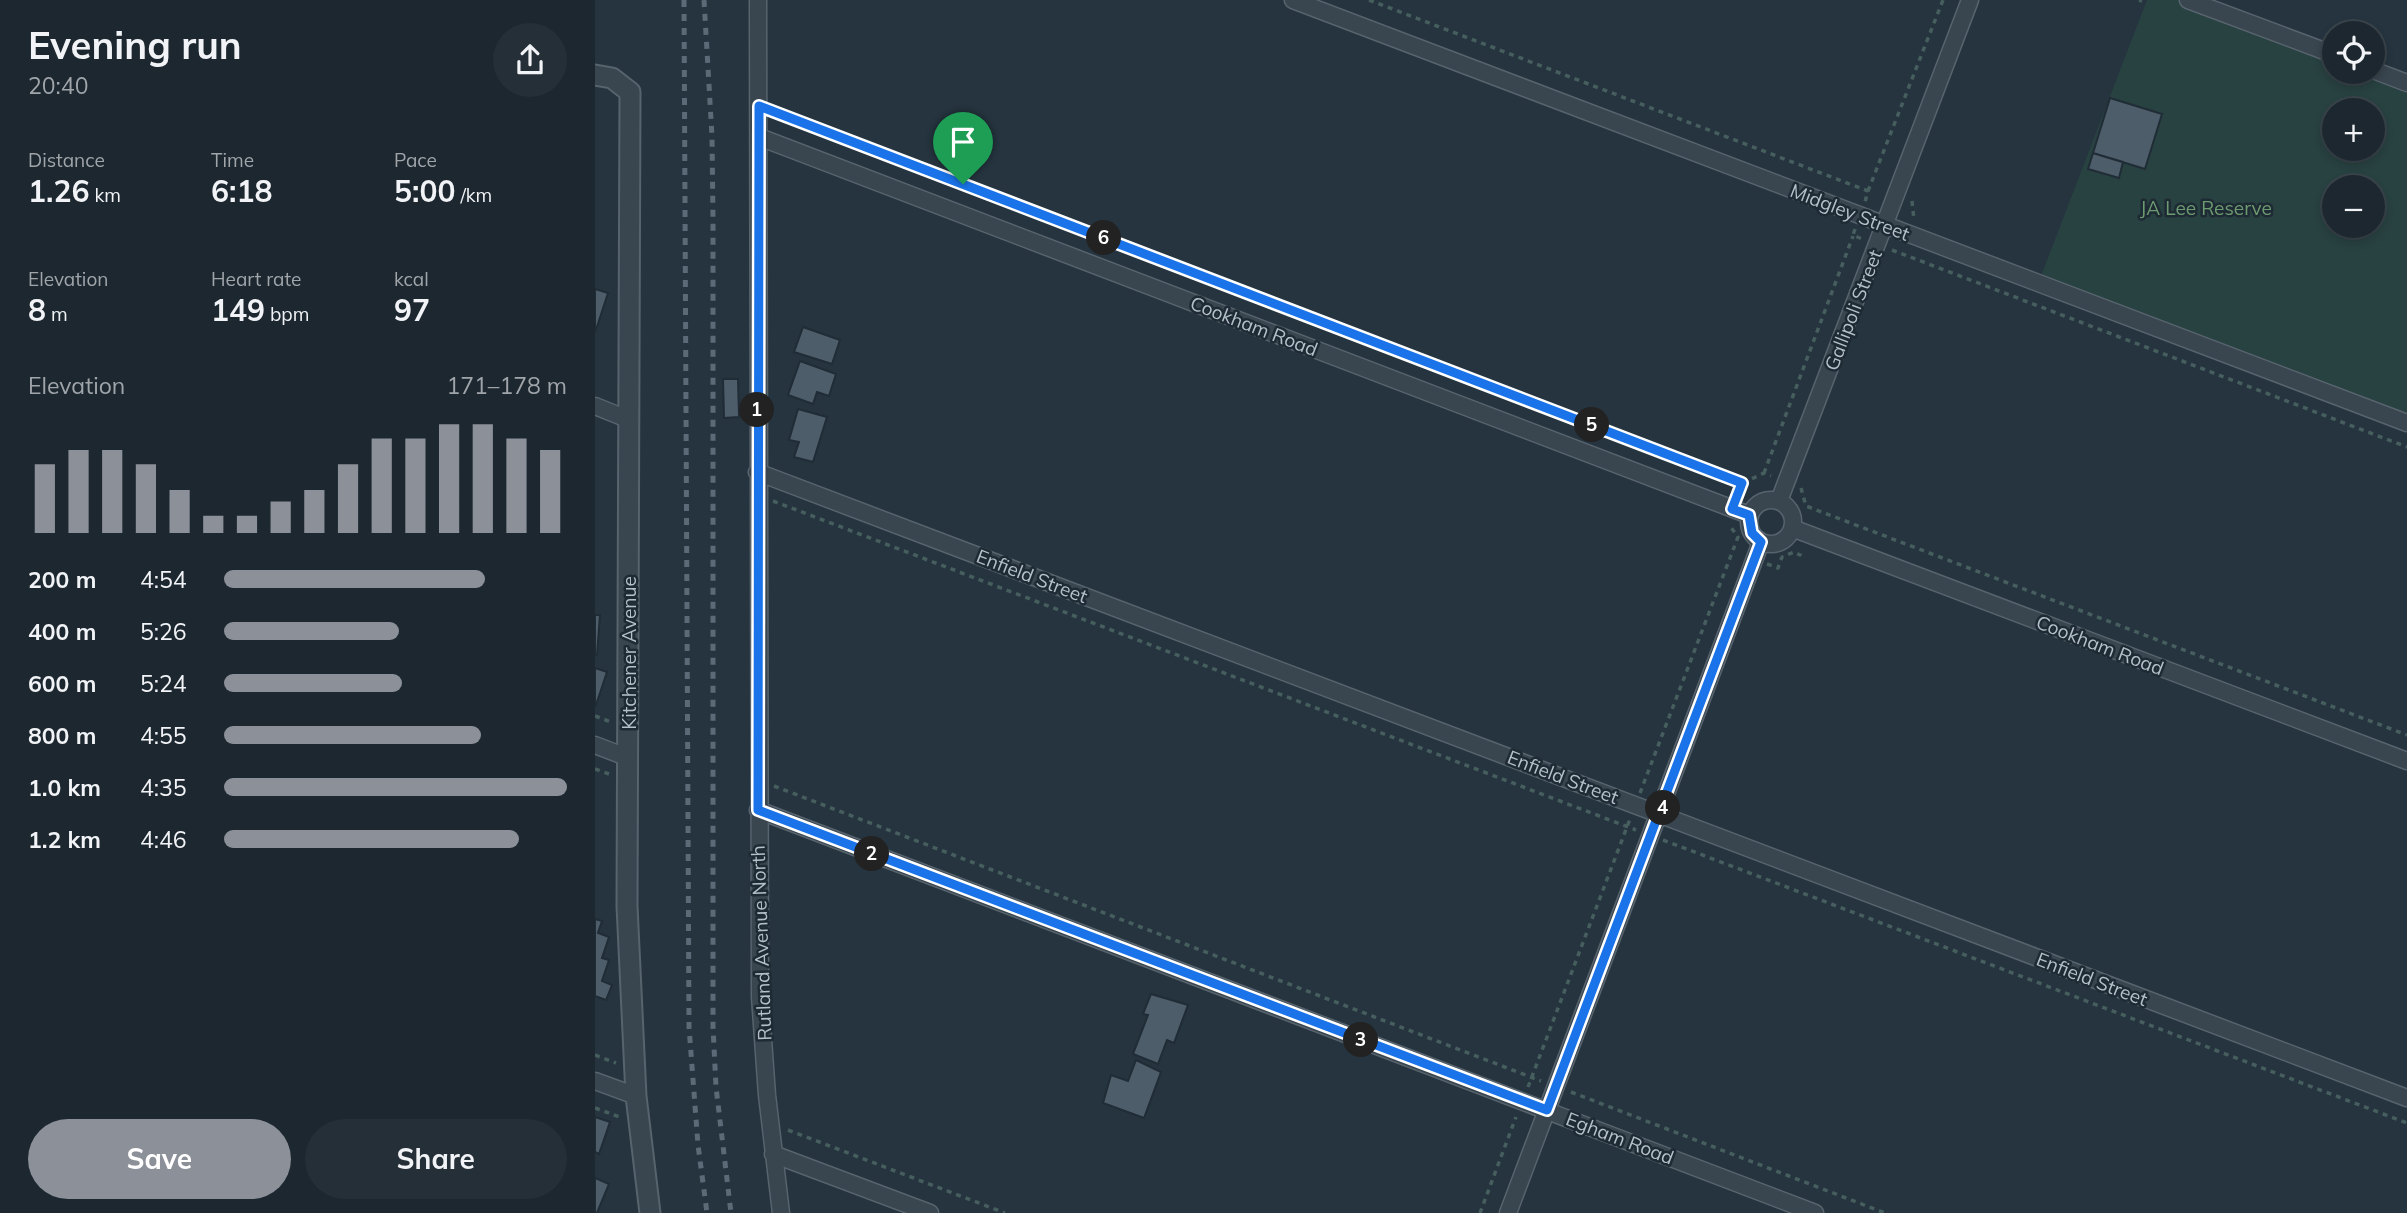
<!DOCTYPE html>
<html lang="en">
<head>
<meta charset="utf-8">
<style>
  :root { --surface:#1c272f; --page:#252f37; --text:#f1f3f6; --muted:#a0a5aa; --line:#3a444b; --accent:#8c9099 }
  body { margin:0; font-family:Mulish,sans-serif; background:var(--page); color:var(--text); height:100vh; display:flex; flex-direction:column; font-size:26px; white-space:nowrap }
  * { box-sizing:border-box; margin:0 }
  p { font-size:23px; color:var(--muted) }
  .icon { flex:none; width:38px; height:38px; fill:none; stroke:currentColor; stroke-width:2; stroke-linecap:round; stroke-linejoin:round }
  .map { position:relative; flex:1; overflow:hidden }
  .details { display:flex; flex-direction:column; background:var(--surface); width:595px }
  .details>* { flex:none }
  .fabs { position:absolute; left:1727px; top:21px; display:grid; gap:14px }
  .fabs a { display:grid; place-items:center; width:63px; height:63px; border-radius:50%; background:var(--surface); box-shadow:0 4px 10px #0003,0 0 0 2px var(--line); font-size:35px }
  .pin { position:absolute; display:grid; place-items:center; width:60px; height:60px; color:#fff; margin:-72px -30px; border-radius:50% 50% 50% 0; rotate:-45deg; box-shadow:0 0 7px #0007 }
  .pin .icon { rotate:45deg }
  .km { position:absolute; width:35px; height:35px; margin:-18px; border-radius:50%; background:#222; color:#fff; font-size:19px; line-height:35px; text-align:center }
  .round { display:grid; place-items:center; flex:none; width:74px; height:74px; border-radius:37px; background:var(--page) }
  .summary { display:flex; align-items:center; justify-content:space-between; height:119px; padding:0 28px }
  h1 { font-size:38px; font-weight:700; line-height:52px }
  .figures { display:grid; grid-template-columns:repeat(3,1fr); gap:10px; height:119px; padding:7px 28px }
  .figures div { display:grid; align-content:center }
  .figures b { font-size:30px; font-weight:700 }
  .figures small { font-size:19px; font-weight:400 }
  .figures p { font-size:19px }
  .chart { height:196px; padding:14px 28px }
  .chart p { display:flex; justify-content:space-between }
  .chart svg { width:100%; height:126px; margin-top:7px; stroke:var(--accent); stroke-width:6 }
  .button { display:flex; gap:14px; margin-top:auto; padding:14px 28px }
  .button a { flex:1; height:80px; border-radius:42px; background:var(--accent); color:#fff; font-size:28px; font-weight:700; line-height:80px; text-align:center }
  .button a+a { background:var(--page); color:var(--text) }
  ul { padding:0 28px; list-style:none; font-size:23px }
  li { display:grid; grid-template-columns:112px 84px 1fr; align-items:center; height:52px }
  li i { height:18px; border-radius:9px; background:var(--accent) }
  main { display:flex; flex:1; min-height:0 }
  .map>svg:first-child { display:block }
  .green { fill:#284241; fill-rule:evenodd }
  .building { fill:#4e5d6a; stroke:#202c36; stroke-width:2 }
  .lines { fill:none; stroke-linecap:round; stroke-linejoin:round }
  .minor-casing { stroke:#57636d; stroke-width:19 }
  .tertiary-casing { stroke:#57636d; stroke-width:23 }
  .path { stroke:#475e5e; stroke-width:3.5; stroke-dasharray:5 5; stroke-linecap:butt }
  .minor { stroke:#39454f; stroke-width:16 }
  .tertiary { stroke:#39454f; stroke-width:19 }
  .rail { stroke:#5b6a76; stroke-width:5; stroke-dasharray:7 7; stroke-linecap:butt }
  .route-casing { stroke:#fff; stroke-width:14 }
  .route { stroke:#1a73e8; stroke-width:9 }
  .labels { text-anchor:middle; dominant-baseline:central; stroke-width:5; stroke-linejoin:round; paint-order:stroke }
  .park-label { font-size:19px; fill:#6d9b71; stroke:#1e2a34 }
  .street-label { font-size:19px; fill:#b5c0ca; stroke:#1e2a34 }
</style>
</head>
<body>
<main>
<section class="details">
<div class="summary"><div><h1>Evening run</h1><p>20:40</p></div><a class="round"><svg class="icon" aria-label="share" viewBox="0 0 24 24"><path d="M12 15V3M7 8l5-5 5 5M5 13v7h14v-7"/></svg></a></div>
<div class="figures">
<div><p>Distance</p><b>1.26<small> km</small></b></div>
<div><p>Time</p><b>6:18</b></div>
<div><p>Pace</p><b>5:00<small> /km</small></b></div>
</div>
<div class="figures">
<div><p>Elevation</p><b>8<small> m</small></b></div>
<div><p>Heart rate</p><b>149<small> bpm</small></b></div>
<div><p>kcal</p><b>97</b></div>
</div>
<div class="chart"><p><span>Elevation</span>171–178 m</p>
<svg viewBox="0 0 160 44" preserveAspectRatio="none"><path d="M5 44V20M15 44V15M25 44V15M35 44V20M45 44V29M55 44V38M65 44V38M75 44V33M85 44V29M95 44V20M105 44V11M115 44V11M125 44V6M135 44V6M145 44V11M155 44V15"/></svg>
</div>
<ul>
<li><b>200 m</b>4:54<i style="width:76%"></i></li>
<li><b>400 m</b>5:26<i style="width:51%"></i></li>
<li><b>600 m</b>5:24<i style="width:52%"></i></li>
<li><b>800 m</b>4:55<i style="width:75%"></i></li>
<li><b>1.0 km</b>4:35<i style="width:100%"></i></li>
<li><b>1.2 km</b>4:46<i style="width:86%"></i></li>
</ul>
<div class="button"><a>Save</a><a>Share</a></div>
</section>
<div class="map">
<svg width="1812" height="1213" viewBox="0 0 1812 1213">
  <rect width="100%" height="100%" fill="#25343f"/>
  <!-- green -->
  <path class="green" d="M1552 0H1593L1739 55 1740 72H1778L1812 83V423L1443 284ZM1740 110H1778V149H1740ZM1740 187H1778V226H1740Z"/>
  <!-- building -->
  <path class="building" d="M1515 98 1567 114 1550 169 1498 153Z
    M1498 153 1528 162 1524 178 1493 169Z
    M0 289 13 293 0 333Z
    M208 327 245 340 237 364 199 352Z
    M205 361 241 374 234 396 222 392 218 404 193 395Z
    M128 379H143L144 417 129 418Z
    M203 409 232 417 218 462 199 457 204 442 194 440Z
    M0 615H5L2 655H0Z
    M0 668 12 672 1 705 0 704Z
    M0 919 7 921 3 933 14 937 7 958 14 960 7 981 17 985 11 1000 0 996Z
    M556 994 593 1005 579 1043 572 1040 563 1064 538 1054 553 1015 548 1014Z
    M541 1060 566 1072 549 1118 508 1103 516 1075 533 1081Z
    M0 1117 15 1122 4 1154 0 1152Z
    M0 1178 14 1184 2 1213H0Z"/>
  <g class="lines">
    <defs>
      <path id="minor" d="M163 0 165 997 172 1095 186 1213
        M698 0 1812 423
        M1593 0 1740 55
        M1778 70 1812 83
        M164 137 1154 515
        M0 406 35 420
        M162 472 1812 1098
        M1154 522a22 22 0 1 1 44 0a22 22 0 1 1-44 0Z
        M1184 501 1375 0
        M1197 528 1812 761
        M0 745 34 758
        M163 810 1220 1213
        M0 1081 41 1096
        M178 1154 335 1213
        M913 1213 1166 542"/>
      <path id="tertiary" d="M0 75 17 78 35 92 32 906 41 1096 55 1213"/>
    </defs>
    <!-- minor casing -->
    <use href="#minor" class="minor-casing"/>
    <!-- tertiary casing -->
    <use href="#tertiary" class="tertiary-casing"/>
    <!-- path -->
    <path class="path" d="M774 0 1273 191 1270 202
      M1544 0 1547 1
      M179 112 1148 483 1143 494
      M1273 191 1348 0
      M1317 201 1319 220
      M1260 229 1258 235 1267 239
      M1297 250 1812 447
      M1169 473 1258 236
      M1148 483 1169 473 1176 476
      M1206 488 1211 506 1812 735
      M178 501 1041 830
      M1172 564 1183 568 1187 557 1199 552 1205 555 1207 549
      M0 716 16 722
      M0 769 14 774
      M179 786 946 1081
      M1045 793 1143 537 1135 526
      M1068 840 1812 1123
      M0 1055 21 1063
      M933 1087 1035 819
      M976 1092 1290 1213
      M0 1108 27 1118
      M193 1130 410 1213
      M885 1213 921 1117"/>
    <!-- minor -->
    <use href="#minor" class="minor"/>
    <!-- tertiary -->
    <use href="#tertiary" class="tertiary"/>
    <!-- rail -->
    <path class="rail" d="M89 0 94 1027 103 1145 112 1213
      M109 0 117 136 118 219V1027L121 1087 136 1213"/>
  </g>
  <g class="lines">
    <defs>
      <path id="route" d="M164 106 1147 483 1137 509 1154 515 1157 533 1166 542 952 1110 163 810Z"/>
    </defs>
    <!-- route casing -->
    <use href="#route" class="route-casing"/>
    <!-- route -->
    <use href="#route" class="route"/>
  </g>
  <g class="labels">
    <!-- park labels -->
    <g class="park-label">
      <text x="1611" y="208">JA Lee Reserve</text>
    </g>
    <!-- street labels -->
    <g class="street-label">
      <text transform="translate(1255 212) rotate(21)">Midgley Street</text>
      <text transform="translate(1258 310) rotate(-69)">Gallipoli Street</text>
      <text transform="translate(659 326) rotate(21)">Cookham Road</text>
      <text transform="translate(437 576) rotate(21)">Enfield Street</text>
      <text transform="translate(1505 645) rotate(21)">Cookham Road</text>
      <text transform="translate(34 653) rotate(-90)">Kitchener Avenue</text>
      <text transform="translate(968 777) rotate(21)">Enfield Street</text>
      <text transform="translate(166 943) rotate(-92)">Rutland Avenue North</text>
      <text transform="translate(1497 979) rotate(21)">Enfield Street</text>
      <text transform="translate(1025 1138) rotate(21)">Egham Road</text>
    </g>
  </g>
</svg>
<div class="fabs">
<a><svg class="icon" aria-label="locate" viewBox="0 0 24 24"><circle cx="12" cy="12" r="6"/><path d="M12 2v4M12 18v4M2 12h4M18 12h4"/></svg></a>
<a>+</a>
<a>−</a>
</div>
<div class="pin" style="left:368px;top:184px;background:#1e9e55"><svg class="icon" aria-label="arrive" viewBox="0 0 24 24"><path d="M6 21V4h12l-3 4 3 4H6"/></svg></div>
<b class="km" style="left:162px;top:410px">1</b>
<b class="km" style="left:277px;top:854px">2</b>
<b class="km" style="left:766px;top:1040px">3</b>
<b class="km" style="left:1068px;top:808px">4</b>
<b class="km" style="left:997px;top:425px">5</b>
<b class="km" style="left:509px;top:238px">6</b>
</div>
</main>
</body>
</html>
